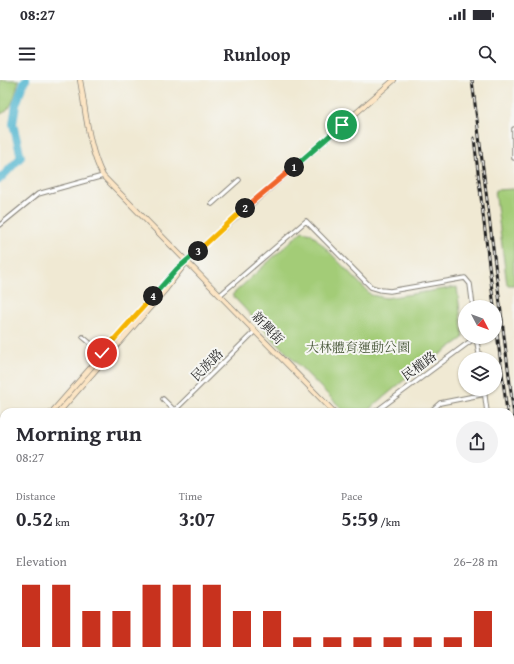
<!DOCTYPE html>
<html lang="en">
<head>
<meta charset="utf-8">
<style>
  :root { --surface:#fff; --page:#f2f2f3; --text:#2b2b33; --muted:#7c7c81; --accent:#c8321e }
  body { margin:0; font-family:"Gentium Book Plus","Noto Serif TC",serif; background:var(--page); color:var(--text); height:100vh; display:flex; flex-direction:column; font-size:15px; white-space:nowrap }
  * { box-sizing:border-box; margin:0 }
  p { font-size:13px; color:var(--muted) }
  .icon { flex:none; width:22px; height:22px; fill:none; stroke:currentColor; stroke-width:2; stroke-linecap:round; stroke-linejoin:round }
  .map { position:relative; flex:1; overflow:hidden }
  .drawer { position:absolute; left:0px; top:328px; width:514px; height:256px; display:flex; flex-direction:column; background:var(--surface); border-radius:12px 12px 0 0; box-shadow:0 1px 3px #0004 }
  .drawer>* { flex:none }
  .needle { width:26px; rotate:131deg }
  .buttons { position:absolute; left:458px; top:220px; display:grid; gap:8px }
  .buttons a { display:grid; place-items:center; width:44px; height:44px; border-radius:50%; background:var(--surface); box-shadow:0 1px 3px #0004; font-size:20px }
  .pin { position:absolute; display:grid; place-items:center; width:34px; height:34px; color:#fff; margin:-17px; border:2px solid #fff; border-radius:50%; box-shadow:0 1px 4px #0007 }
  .km { position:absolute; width:20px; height:20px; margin:-10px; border-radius:50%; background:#222; color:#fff; font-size:11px; line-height:20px; text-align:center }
  .round { display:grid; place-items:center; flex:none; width:42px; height:42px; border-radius:21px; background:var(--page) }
  .headline { display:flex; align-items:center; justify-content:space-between; height:68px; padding:0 16px }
  h1 { font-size:22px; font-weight:800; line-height:30px }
  .stats { display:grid; grid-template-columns:repeat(3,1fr); gap:6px; height:68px; padding:4px 16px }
  .stats div { display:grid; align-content:center }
  .stats b { font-size:20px; font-weight:800 }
  .stats small { font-size:11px; font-weight:400 }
  .stats p { font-size:11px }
  .chart { height:112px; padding:8px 16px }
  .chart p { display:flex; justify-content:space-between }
  .chart svg { width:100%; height:72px; margin-top:4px; stroke:var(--accent); stroke-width:6 }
  .status { display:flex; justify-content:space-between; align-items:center; height:28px; padding:0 20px; background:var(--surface); direction:ltr }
  .status svg { height:11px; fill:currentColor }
  header { display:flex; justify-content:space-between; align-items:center; height:52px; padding:0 16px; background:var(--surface); font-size:18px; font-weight:800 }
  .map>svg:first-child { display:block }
  .green { fill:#a3cc77; stroke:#60744a }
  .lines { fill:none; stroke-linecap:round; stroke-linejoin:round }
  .river { stroke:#51b6d0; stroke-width:8 }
  .street-tunnel { stroke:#c6c0ae; stroke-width:3.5; stroke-dasharray:3.5 2; stroke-linecap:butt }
  .street-casing { stroke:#868278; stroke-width:5.5 }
  .secondary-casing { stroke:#868278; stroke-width:6 }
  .street { stroke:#fff; stroke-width:3.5 }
  .secondary { stroke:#fce5c4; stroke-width:4.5 }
  .rail-casing { stroke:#1c1c1c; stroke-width:3 }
  .rail { stroke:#f6f6f2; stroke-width:1.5; stroke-dasharray:4.5; stroke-linecap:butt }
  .split-1-casing { stroke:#fff; stroke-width:8 }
  .split-2-casing { stroke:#fff; stroke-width:8 }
  .split-3-casing { stroke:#fff; stroke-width:8 }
  .split-4-casing { stroke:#fff; stroke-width:8 }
  .split-5-casing { stroke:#fff; stroke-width:8 }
  .split-1 { stroke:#22a559; stroke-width:5 }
  .split-2 { stroke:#f0652b; stroke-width:5 }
  .split-3 { stroke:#f5b400; stroke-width:5 }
  .split-4 { stroke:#22a559; stroke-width:5 }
  .split-5 { stroke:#f5b400; stroke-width:5 }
  .labels { text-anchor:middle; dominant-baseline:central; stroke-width:4; stroke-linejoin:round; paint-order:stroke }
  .street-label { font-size:13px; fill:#1c1c1c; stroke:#f6f6f2 }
  .park-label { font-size:13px; fill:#4b5a3c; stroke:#f6f6f2 }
</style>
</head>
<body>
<div class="status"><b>08:27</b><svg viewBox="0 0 49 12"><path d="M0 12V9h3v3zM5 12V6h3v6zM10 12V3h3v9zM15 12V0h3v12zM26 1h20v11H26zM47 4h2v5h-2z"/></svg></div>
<header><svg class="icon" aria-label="menu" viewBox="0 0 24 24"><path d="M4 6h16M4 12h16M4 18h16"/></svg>Runloop<svg class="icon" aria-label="search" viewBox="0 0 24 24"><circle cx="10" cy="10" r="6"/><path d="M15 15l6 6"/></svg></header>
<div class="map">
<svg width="514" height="584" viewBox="0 0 514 584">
  <rect width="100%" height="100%" fill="#f6f6f2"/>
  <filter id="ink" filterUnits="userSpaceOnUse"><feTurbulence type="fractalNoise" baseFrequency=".025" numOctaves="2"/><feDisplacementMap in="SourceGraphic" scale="8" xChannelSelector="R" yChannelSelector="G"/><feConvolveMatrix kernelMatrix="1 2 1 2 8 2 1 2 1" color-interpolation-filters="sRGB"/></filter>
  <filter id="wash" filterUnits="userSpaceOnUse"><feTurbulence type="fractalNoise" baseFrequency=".012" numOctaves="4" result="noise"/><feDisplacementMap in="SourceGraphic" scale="16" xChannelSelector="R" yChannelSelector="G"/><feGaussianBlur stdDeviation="0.9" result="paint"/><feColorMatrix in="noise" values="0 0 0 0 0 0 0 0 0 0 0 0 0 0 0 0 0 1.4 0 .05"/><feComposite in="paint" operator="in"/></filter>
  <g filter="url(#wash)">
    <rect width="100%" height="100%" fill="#f0e9d3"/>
    <!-- green -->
    <path class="green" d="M0 0H19C16 11 13 31 0 34Z
      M514 109V205H507L495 110Z
      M302 151 311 153 371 215 386 218 457 207 463 258 403 301 366 332H345L268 254 232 215Z
      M302 580H338L333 584H299Z
      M417 580H451L445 584H420Z"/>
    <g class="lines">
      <!-- river -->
      <path class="river" d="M0 99 21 77 13 44 16 25 24 2 26 0"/>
    </g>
  </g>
  <g filter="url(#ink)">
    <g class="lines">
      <!-- street-tunnel -->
      <path class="street-tunnel" d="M510 483 514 479"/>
      <defs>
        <path id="street" d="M514 49V78
          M212 124 239 100
          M0 145 38 114 103 96
          M220 215 306 141 371 207 381 210 390 211 465 198 470 204 473 227
          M83 257 102 273
          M476 257 480 279
          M484 309 487 332
          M163 319 175 331
          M173 332 255 251
          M375 332 476 257
          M430 332 440 323 485 314
          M0 470 4 460
          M0 480 4 481
          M0 538 4 537
          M0 554 4 561
          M14 580 16 584
          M128 580 141 584
          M214 580 227 584
          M283 580 287 584
          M385 580 389 584
          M20 584 25 580
          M75 584 78 580
          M110 584 112 580
          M145 584V580
          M176 584V580
          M391 584 396 580"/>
        <path id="secondary" d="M80 0C86 32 88 67 103 96L334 332
          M52 332 177 189 394 0
          M59 332 166 209 185 184
          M0 356H4
          M0 362H4
          M0 367 4 371
          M0 395 4 389
          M0 403 4 398
          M456 580 457 584
          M295 584 297 580"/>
      </defs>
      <!-- street casing -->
      <use href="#street" class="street-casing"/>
      <!-- secondary casing -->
      <use href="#secondary" class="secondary-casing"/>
      <!-- street -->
      <use href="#street" class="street"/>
      <!-- secondary -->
      <use href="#secondary" class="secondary"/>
      <defs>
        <path id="rail" d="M472 0 514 336
          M474 58 494 227
          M495 237 507 332
          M510 359 514 389"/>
      </defs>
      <!-- rail casing -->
      <use href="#rail" class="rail-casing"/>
      <!-- rail -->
      <use href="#rail" class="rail"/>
    </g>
  </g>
  <g class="lines" filter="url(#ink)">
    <defs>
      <path id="split-1" d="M294 87 342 45"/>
      <path id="split-2" d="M245 128 294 87"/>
      <path id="split-3" d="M198 171 245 128"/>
      <path id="split-4" d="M153 216 177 189 198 171"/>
      <path id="split-5" d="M102 273 153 216"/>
    </defs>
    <!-- split-1 casing -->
    <use href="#split-1" class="split-1-casing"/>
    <!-- split-2 casing -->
    <use href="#split-2" class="split-2-casing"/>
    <!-- split-3 casing -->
    <use href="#split-3" class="split-3-casing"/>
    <!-- split-4 casing -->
    <use href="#split-4" class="split-4-casing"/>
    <!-- split-5 casing -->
    <use href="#split-5" class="split-5-casing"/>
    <!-- split-1 -->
    <use href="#split-1" class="split-1"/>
    <!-- split-2 -->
    <use href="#split-2" class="split-2"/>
    <!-- split-3 -->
    <use href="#split-3" class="split-3"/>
    <!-- split-4 -->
    <use href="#split-4" class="split-4"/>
    <!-- split-5 -->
    <use href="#split-5" class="split-5"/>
  </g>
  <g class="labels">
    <!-- street labels -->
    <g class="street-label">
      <text transform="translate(268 248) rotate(46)">新興街</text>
      <text transform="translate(207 285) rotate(-45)">民族路</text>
      <text transform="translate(419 286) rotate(-36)">民權路</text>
    </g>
    <!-- park labels -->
    <g class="park-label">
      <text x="358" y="267">大林體育運動公園</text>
    </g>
  </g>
</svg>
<div class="buttons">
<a><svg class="needle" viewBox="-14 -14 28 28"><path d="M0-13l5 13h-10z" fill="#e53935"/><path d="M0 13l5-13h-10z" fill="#7c7c81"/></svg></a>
<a><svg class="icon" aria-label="layers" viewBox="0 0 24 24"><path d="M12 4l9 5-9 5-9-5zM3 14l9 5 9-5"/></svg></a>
</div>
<div class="pin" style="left:342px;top:45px;background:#1e9e55"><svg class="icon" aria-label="arrive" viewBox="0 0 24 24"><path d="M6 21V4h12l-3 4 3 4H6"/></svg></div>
<div class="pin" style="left:102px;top:273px;background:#d93025"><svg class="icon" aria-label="check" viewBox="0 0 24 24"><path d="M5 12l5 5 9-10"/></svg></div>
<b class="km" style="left:294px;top:87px">1</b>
<b class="km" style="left:245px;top:128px">2</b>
<b class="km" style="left:198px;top:171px">3</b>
<b class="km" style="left:153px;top:216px">4</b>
<section class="drawer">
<div class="headline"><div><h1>Morning run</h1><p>08:27</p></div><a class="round"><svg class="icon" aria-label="share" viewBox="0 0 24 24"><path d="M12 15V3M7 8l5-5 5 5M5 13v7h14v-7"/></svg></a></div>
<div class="stats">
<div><p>Distance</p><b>0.52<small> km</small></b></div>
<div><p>Time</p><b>3:07</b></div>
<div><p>Pace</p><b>5:59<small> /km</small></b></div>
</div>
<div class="chart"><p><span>Elevation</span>26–28 m</p>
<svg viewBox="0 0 160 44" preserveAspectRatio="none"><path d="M5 44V6M15 44V6M25 44V22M35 44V22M45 44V6M55 44V6M65 44V6M75 44V22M85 44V22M95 44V38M105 44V38M115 44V38M125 44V38M135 44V38M145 44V38M155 44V22"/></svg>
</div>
</section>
</div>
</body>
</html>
